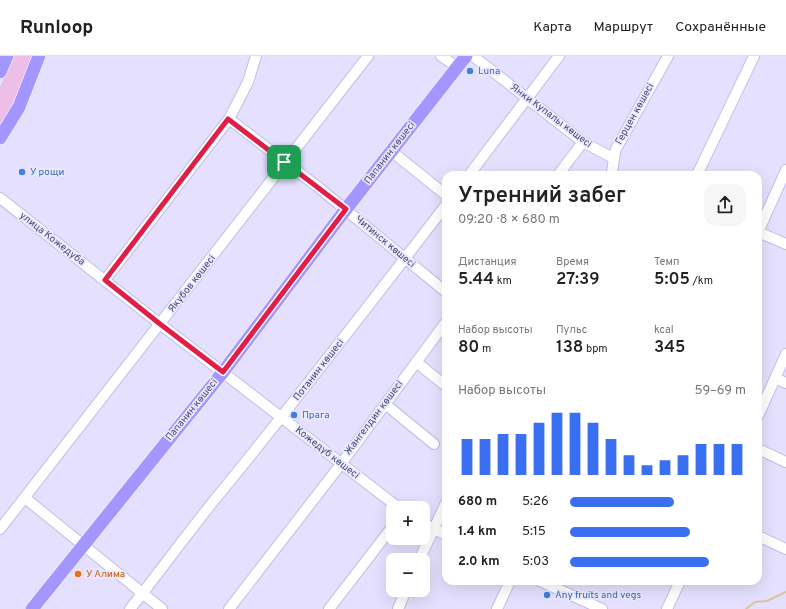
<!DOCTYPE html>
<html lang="ru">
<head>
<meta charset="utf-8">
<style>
  :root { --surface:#fff; --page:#f6f6f6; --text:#222; --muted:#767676; --line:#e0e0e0; --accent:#3b6ff2 }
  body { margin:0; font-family:Overpass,sans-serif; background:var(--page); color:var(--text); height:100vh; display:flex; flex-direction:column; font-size:15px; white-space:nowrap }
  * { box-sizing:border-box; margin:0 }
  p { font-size:13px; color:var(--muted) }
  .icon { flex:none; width:22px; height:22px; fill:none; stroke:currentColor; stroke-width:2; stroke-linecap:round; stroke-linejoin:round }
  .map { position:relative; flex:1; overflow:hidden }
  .drawer { position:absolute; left:442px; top:115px; width:320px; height:414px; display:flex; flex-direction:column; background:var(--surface); border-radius:12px; box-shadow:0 4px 16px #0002 }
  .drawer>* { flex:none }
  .tools { position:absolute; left:386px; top:445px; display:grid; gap:8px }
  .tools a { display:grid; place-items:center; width:44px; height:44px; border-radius:8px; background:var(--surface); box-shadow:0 4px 16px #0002; font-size:20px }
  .pin { position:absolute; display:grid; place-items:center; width:34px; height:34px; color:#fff; margin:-17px; border-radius:8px; box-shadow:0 2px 6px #0006 }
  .round { display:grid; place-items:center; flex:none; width:42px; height:42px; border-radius:12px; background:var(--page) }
  .headline { display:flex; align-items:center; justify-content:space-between; height:68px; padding:0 16px }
  h1 { font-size:22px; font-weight:600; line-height:30px }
  .stats { display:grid; grid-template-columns:repeat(3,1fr); gap:6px; height:68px; padding:4px 16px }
  .stats div { display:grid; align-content:center }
  .stats b { font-size:17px; font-weight:600 }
  .stats small { font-size:11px; font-weight:400 }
  .stats p { font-size:11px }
  .chart { height:112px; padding:8px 16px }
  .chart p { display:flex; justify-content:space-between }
  .chart svg { width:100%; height:72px; margin-top:4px; stroke:var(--accent); stroke-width:6 }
  ul { padding:0 16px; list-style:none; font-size:13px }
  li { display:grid; grid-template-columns:64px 48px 1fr; align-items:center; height:30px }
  li i { height:10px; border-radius:5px; background:var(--accent) }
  header { display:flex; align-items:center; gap:24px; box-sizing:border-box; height:56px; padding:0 20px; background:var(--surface); border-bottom:1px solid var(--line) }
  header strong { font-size:19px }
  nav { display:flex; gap:22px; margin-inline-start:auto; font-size:14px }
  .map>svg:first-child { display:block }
  .green { fill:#ecbee8 }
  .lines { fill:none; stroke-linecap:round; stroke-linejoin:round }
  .stream { stroke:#dbc499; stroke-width:2 }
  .minor-casing { stroke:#bfbfe5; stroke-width:12 }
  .major-casing { stroke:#fff; stroke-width:14 }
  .minor { stroke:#fff; stroke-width:10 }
  .major { stroke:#a396ff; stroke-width:13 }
  .route-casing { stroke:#fff; stroke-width:8 }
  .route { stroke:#e11d48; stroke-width:5 }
  .shop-dot { fill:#3f7fe0; stroke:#ebe8ff; stroke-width:1.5 }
  .food-dot { fill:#e8710a; stroke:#ebe8ff; stroke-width:1.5 }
  .labels { text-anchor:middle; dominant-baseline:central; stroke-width:3.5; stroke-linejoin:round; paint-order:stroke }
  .shop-label { font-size:10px; fill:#366cbe; stroke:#ebe8ff; text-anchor:start }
  .street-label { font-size:10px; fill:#464d77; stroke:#ebe8ff }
  .food-label { font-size:10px; fill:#c56008; stroke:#ebe8ff; text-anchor:start }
</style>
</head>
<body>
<header>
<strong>Runloop</strong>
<nav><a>Карта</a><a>Маршрут</a><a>Сохранённые</a></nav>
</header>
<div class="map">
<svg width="786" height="553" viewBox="0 0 786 553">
  <rect width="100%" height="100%" fill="#e4e0fe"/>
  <!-- green -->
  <path class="green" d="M15 0H34L12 56 0 73V31Z"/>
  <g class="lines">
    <!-- stream -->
    <path class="stream" d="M746 553 755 546 767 545 786 536"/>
    <defs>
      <path id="minor" d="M441 0 457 11
        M473 0 583 86 613 102
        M229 63 318 131 446 236
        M391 95 446 139
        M469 119 559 0
        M558 119 583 86
        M611 119C614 110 613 102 616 93L668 0
        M697 119 754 0
        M0 142 160 268 399 452
        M758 176 786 114
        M758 176 786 188
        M105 224 229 63 248 26 256 0
        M416 306 446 330
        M775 322 786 327
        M385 348 434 388
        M758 360 786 298
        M758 393 786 406
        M25 442 162 553
        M423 467 446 479
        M0 473 368 0
        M758 480 786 493
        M419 504 446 447
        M540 525 602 553
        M130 553C158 518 184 482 212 447 292 350 369 249 446 149
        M229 553 341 408 446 266
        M329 553 393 470
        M398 553 406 534
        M497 553 510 525
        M667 553 680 525"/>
      <path id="major" d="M0 16 7 0
        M0 82 19 51 39 0
        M32 553 223 316 346 153 466 0"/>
    </defs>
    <!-- minor casing -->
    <use href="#minor" class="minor-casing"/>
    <!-- major casing -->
    <use href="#major" class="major-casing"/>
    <!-- minor -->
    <use href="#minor" class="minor"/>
    <!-- major -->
    <use href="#major" class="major"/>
  </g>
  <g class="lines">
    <defs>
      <path id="route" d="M228 63 346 153 223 316 160 268 105 224Z"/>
    </defs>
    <!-- route casing -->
    <use href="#route" class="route-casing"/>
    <!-- route -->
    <use href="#route" class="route"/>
  </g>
  <!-- markers -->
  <g class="shop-dot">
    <circle cx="470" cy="15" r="4"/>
    <circle cx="22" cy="116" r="4"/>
    <circle cx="294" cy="359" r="4"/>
    <circle cx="547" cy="539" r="4"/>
  </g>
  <circle class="food-dot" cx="78" cy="518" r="4"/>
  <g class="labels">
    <!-- shop labels -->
    <g class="shop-label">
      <text x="478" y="15">Luna</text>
      <text x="30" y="116">У рощи</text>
      <text x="302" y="359">Прага</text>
      <text x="555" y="539">Any fruits and vegs</text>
    </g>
    <!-- street labels -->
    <g class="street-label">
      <text transform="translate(635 58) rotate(-61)">Герцен көшесі</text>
      <text transform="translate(551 60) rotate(37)">Янки Купалы көшесі</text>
      <text transform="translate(390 97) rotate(-52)">Папанин көшесі</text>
      <text transform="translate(52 183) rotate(38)">улица Кожедуба</text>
      <text transform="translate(385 186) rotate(40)">Читинск көшесі</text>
      <text transform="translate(192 228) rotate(-52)">Якубов көшесі</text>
      <text transform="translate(319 314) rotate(-52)">Потанин көшесі</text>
      <text transform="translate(192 354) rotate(-51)">Папанин көшесі</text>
      <text transform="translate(374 362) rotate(-53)">Жангелдин көшесі</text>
      <text transform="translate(327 397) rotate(38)">Кожедуб көшесі</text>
    </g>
    <!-- food labels -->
    <g class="food-label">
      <text x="86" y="518">У Алима</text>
    </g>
  </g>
</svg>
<div class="tools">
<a>+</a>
<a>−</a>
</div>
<div class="pin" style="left:284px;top:106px;background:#1e9e55"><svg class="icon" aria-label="arrive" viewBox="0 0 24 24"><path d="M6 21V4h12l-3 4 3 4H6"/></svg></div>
<section class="drawer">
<div class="headline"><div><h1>Утренний забег</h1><p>09:20 · 8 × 680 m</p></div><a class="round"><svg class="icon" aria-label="share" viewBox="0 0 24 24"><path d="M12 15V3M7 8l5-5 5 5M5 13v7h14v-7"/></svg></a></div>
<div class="stats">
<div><p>Дистанция</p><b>5.44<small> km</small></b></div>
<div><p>Время</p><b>27:39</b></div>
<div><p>Темп</p><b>5:05<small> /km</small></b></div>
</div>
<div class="stats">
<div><p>Набор высоты</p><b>80<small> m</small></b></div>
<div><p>Пульс</p><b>138<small> bpm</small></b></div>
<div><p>kcal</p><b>345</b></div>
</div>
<div class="chart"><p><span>Набор высоты</span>59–69 m</p>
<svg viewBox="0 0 160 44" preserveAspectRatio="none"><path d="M5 44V22M15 44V22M25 44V19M35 44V19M45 44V12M55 44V6M65 44V6M75 44V12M85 44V22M95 44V32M105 44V38M115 44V35M125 44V32M135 44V25M145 44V25M155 44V25"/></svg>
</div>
<ul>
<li><b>680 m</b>5:26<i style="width:59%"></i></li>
<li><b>1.4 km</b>5:15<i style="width:68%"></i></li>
<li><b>2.0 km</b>5:03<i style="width:79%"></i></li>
</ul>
</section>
</div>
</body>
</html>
